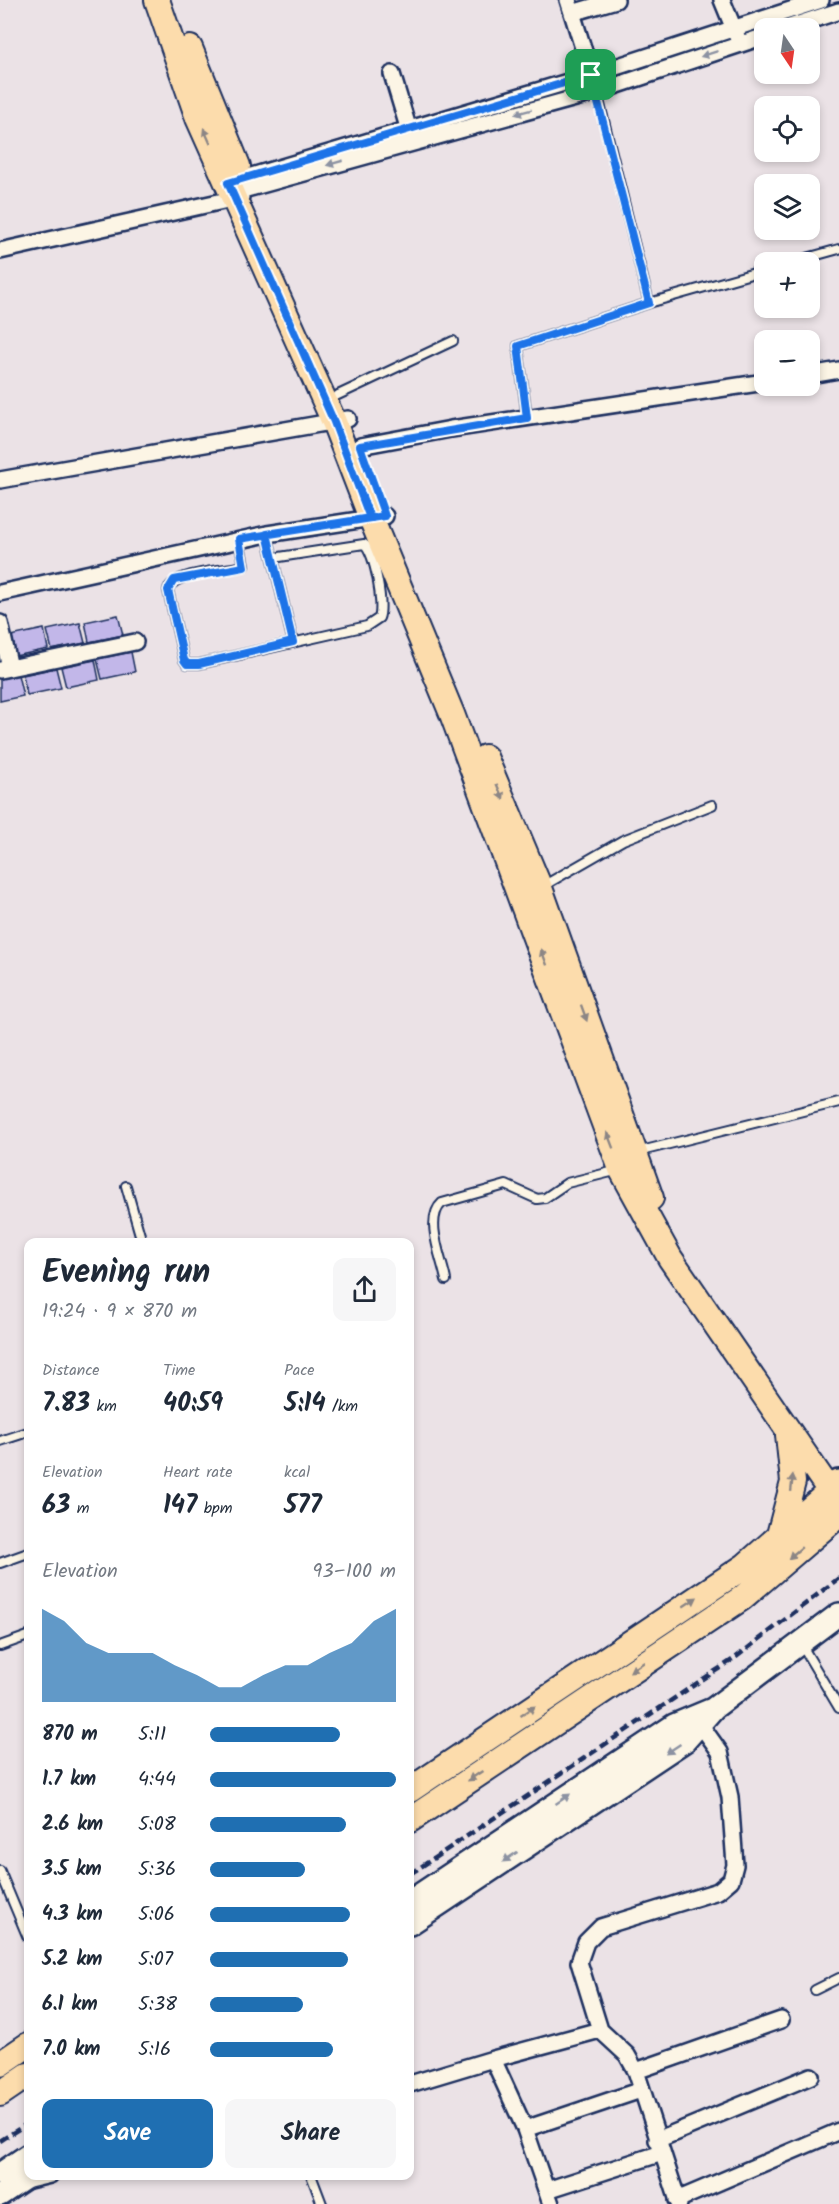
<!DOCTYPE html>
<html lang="en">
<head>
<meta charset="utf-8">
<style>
  :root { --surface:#fff; --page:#f6f6f7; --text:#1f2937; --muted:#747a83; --accent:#1f6fb2 }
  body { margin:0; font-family:Kalam,sans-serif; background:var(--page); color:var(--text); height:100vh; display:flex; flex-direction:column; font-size:22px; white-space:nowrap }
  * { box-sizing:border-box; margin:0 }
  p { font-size:20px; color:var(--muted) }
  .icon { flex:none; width:33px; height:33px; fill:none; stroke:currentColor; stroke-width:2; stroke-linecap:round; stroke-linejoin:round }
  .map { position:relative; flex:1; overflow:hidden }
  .details { position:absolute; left:24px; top:1238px; width:390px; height:942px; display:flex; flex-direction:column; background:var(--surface); border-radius:12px; box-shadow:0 3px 9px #0003 }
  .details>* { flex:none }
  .needle { width:39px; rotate:167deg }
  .tools { position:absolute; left:754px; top:18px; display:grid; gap:12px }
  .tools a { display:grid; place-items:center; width:66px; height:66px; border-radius:12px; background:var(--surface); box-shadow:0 3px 9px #0003; font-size:30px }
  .pin { position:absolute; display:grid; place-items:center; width:51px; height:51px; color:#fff; margin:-26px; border-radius:12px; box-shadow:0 3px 9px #0006 }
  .round { display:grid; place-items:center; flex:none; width:63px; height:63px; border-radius:12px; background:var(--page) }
  .headline { display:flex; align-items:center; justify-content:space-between; height:102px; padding:0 18px }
  h1 { font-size:33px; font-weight:700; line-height:45px }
  .metrics { display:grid; grid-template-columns:repeat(3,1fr); gap:9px; height:102px; padding:6px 18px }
  .metrics div { display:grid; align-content:center }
  .metrics b { font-size:26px; font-weight:700 }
  .metrics small { font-size:16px; font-weight:400 }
  .metrics p { font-size:16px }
  .chart { height:168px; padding:12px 18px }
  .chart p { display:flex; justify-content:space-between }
  .chart svg { width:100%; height:108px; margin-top:6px; fill:var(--accent); opacity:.7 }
  .button { display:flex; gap:12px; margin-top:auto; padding:12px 18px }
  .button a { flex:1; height:69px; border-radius:12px; background:var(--accent); color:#fff; font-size:24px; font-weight:700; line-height:69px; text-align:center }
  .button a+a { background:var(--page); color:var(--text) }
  ul { padding:0 18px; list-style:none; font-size:20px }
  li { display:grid; grid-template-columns:96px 72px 1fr; align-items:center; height:45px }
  li i { height:15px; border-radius:8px; background:var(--accent) }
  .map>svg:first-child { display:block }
  .building { fill:#c2b7e9; stroke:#1b2f5e; stroke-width:1.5 }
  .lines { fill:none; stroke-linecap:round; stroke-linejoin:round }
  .lane-casing { stroke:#1b2f5e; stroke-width:12 }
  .street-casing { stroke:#1b2f5e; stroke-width:20 }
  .secondary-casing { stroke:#1b2f5e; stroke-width:26 }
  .primary-casing { stroke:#1b2f5e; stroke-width:28 }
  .highway-casing { stroke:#1b2f5e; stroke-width:32 }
  .lane { stroke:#fcf5e5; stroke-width:8 }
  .street { stroke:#fcf5e5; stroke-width:15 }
  .secondary { stroke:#fcf5e5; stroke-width:21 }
  .primary { stroke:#fcdcac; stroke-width:24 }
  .highway { stroke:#fcdcac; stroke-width:27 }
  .rail { stroke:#1b2f5e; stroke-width:4.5; stroke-dasharray:9 4.5; stroke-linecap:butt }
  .oneway { fill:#8c92a2 }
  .oneway2 { fill:#8c8685 }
  .route-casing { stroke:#fff; stroke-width:12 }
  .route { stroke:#1a73e8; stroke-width:8 }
</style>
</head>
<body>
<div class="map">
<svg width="839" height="2204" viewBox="0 0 839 2204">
  <rect width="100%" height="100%" fill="#ebe2e6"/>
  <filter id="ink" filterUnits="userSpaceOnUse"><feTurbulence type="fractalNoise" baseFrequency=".0167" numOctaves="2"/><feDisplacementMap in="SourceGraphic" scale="12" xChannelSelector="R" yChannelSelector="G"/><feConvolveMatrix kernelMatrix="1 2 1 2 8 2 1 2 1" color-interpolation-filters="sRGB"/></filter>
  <g filter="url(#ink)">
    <!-- building -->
    <path class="building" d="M118 615 123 635 89 642 85 622Z
      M80 623 85 643 52 650 47 630Z
      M44 629 48 649 15 656 11 636Z
      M131 652 135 672 102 679 97 659Z
      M95 660 99 680 66 687 61 667Z
      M56 668 61 688 27 695 23 675Z
      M18 675 23 696 0 701V679Z"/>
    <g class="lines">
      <defs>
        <path id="lane" d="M597 92 649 303
          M792 262 839 249
          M338 395 453 341
          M527 418 518 346 649 303 765 270
          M267 534 293 642
          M239 539 244 566C226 570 173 572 168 590L184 660 187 664H199L367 626 379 618C384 606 375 552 364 544L273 558
          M543 886 623 840 712 805
          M637 1152 839 1102
          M126 1186 142 1242
          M446 1280C442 1259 424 1219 442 1203L506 1185 537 1199 545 1198 567 1183 619 1170
          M0 1441 28 1432
          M0 1563 28 1553
          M801 1644 839 1708
          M0 1646 28 1636
          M0 1871 28 1938
          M815 1990 839 1978
          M311 2175 322 2204"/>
        <path id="street" d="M568 0 594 83
          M722 0 738 39
          M572 13 616 0
          M787 28 839 11
          M392 74 411 137
          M228 183 591 75 821 0
          M232 193 597 92 765 36
          M0 251 241 197
          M810 375 839 370
          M360 446 451 429 765 382
          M0 480 348 419
          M0 593 267 534 385 516
          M0 623 10 668
          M0 670 135 642
          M636 2071 781 2020
          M410 2084 493 2059
          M525 2129 641 2090
          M657 2140 811 2076
          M21 2182 50 2175
          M547 2190 662 2153
          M677 2200 839 2131
          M551 2204 525 2129 493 2059 600 2030
          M679 2204 636 2071 627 2055 600 2030 579 1962 586 1942 601 1927 718 1891 731 1880 735 1865 730 1797 720 1752 700 1724"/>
        <path id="secondary" d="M410 1901 674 1725 710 1710
          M410 1924 685 1741 714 1708 839 1614
          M0 2174 28 2155
          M0 2195 30 2175"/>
        <path id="primary" d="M157 0 198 118 334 422 371 518 452 714 621 1169 670 1258 830 1491 745 1566 410 1790
          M190 48 238 166
          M485 757 540 888 651 1198
          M779 1535 793 1482 788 1435
          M410 1820 742 1598 839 1515
          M0 2064 28 2045
          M0 2094 28 2075"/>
        <path id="highway" d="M839 1484 830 1491 839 1504"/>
      </defs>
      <!-- lane casing -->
      <use href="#lane" class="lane-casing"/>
      <!-- street casing -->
      <use href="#street" class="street-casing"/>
      <!-- secondary casing -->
      <use href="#secondary" class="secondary-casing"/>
      <!-- primary casing -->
      <use href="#primary" class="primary-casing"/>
      <!-- highway casing -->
      <use href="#highway" class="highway-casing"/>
      <!-- lane -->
      <use href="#lane" class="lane"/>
      <!-- street -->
      <use href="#street" class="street"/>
      <!-- secondary -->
      <use href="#secondary" class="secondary"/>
      <!-- primary -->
      <use href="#primary" class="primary"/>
      <!-- highway -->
      <use href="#highway" class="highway"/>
      <!-- rail -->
      <path class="rail" d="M410 1874 735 1658 839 1578
        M0 2141 28 2123"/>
    </g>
    <!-- one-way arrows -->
    <defs><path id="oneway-solid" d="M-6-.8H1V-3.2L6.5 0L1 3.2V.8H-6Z" transform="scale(1.5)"/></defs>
    <g class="oneway">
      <use href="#oneway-solid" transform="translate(709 54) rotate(162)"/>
      <use href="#oneway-solid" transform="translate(523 112) rotate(165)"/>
      <use href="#oneway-solid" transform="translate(335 163) rotate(164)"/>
      <use href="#oneway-solid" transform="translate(673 1749) rotate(146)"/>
      <use href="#oneway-solid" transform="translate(563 1799) rotate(-34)"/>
      <use href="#oneway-solid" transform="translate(510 1857) rotate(146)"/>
    </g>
    <g class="oneway2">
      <use href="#oneway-solid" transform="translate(207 136) rotate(-114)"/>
      <use href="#oneway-solid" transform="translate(500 792) rotate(67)"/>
      <use href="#oneway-solid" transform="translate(544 957) rotate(-110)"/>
      <use href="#oneway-solid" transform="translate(584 1013) rotate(70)"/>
      <use href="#oneway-solid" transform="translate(610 1140) rotate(-111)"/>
      <use href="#oneway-solid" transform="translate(792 1483) rotate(-84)"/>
      <use href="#oneway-solid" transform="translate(795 1553) rotate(139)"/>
      <use href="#oneway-solid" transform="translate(690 1602) rotate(-34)"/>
      <use href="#oneway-solid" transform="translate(637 1667) rotate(146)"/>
      <use href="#oneway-solid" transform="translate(528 1711) rotate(-34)"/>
      <use href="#oneway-solid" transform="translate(475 1776) rotate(146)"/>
    </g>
  </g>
  <g class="lines" filter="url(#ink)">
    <defs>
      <path id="route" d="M591 75 228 183 334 422 370 518 239 539 244 567 174 580 168 590 184 660 187 664H199L293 642 267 534 385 516 360 446 527 418 518 346 649 303 591 75"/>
    </defs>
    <!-- route casing -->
    <use href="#route" class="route-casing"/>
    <!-- route -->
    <use href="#route" class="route"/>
  </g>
</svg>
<div class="tools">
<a><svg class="needle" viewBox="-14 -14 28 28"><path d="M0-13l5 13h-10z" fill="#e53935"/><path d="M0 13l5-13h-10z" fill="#747a83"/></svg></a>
<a><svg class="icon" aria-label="locate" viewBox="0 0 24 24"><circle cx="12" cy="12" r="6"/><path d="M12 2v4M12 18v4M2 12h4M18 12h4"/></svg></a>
<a><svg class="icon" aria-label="layers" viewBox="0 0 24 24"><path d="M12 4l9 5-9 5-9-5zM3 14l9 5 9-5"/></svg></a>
<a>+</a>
<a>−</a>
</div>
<div class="pin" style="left:591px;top:75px;background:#1e9e55"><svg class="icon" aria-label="arrive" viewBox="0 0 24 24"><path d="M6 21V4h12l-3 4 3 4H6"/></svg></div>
<section class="details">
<div class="headline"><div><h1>Evening run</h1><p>19:24 · 9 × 870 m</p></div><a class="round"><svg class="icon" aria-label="share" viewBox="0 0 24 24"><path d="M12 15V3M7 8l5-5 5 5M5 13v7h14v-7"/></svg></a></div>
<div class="metrics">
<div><p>Distance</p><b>7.83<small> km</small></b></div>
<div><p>Time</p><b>40:59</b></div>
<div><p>Pace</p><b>5:14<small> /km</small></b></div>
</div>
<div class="metrics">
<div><p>Elevation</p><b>63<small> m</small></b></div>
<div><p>Heart rate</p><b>147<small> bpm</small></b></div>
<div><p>kcal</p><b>577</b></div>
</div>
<div class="chart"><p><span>Elevation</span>93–100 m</p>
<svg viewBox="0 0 160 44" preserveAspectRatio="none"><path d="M0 44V6L10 11L20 20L30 24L40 24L50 24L60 29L70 33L80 38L90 38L100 33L110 29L120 29L130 24L140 20L150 11L160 6V44z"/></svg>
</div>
<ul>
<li><b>870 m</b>5:11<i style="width:70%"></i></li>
<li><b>1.7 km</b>4:44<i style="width:100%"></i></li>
<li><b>2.6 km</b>5:08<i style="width:73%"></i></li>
<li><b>3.5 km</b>5:36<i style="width:51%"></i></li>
<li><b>4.3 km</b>5:06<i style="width:75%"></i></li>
<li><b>5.2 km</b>5:07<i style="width:74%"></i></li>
<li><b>6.1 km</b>5:38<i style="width:50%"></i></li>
<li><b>7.0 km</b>5:16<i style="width:66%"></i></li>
</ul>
<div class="button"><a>Save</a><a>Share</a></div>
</section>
</div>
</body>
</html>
